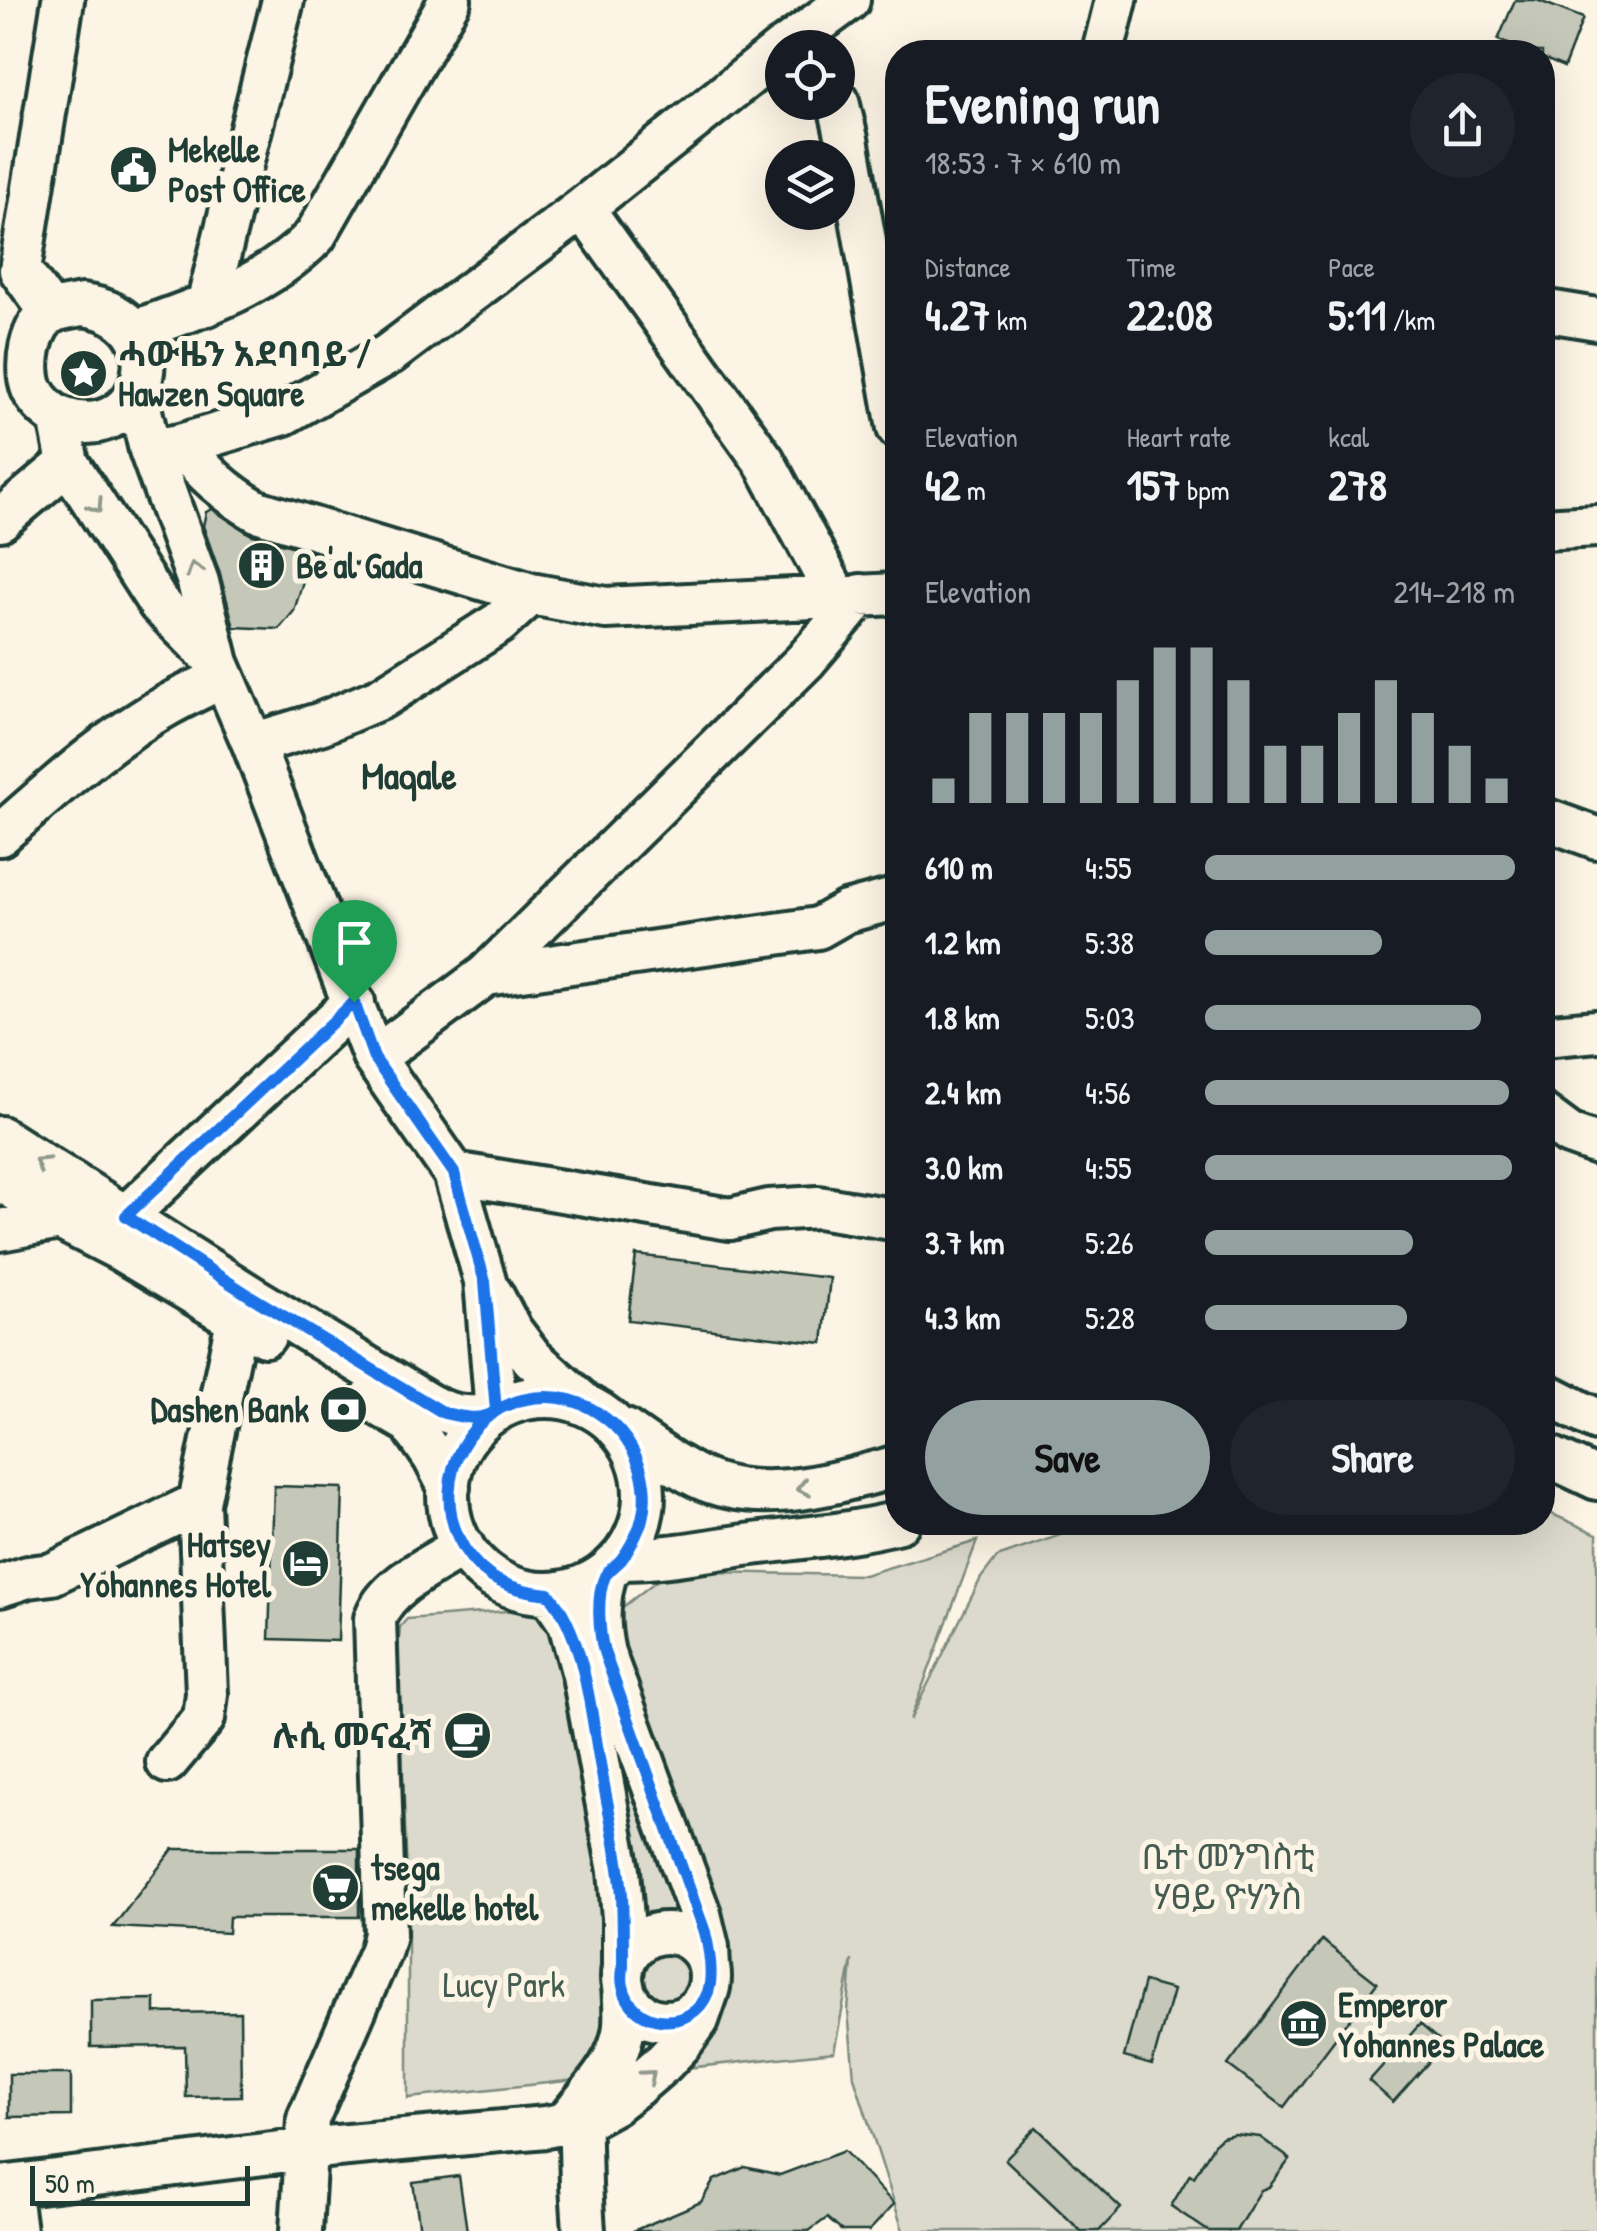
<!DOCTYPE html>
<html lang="en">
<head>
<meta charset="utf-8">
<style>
  :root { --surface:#171b24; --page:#20242c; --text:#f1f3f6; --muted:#9ea1a6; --accent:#92a19f }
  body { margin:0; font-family:"Patrick Hand","Noto Sans Ethiopic",sans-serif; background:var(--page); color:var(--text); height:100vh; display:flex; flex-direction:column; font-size:38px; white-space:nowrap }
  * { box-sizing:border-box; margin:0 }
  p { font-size:32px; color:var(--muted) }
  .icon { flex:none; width:55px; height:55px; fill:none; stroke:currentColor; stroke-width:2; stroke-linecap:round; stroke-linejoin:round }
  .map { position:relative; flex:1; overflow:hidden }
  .details { position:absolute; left:885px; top:40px; width:670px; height:1495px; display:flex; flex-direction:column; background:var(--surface); border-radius:40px; box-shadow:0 10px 40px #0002 }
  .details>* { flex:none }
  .tools { position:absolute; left:765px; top:30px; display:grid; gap:20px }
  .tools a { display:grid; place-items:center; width:90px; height:90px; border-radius:50%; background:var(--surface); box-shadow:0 10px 40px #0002; font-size:50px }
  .scale { position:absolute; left:30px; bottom:25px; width:220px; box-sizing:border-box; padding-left:10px; border:5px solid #1f3d34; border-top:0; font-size:28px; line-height:35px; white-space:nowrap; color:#1f3d34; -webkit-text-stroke:8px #fcf5e5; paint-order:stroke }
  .pin { position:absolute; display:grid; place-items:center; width:85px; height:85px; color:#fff; margin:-102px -42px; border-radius:50% 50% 50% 0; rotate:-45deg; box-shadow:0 0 10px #0007 }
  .pin .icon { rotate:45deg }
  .round { display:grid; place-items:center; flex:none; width:105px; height:105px; border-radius:52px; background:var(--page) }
  .headline { display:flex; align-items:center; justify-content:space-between; height:170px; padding:0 40px }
  h1 { font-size:55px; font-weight:700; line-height:75px }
  .stats { display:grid; grid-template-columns:repeat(3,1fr); gap:15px; height:170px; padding:10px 40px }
  .stats div { display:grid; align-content:center }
  .stats b { font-size:42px; font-weight:700 }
  .stats small { font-size:28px; font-weight:400 }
  .stats p { font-size:28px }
  .chart { height:280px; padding:20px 40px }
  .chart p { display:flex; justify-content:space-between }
  .chart svg { width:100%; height:180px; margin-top:10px; stroke:var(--accent); stroke-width:6 }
  .primary-button { display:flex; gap:20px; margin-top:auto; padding:20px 40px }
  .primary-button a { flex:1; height:115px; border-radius:60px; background:var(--accent); color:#111; font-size:40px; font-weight:700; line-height:115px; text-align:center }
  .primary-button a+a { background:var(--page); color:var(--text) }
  ul { padding:0 40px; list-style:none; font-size:32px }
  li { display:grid; grid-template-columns:160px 120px 1fr; align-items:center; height:75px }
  li i { height:25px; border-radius:12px; background:var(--accent) }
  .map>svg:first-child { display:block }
  .green { fill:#dcdacc; stroke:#7e8c80; stroke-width:2.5 }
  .building { fill:#c5c7b9; stroke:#1f3d34; stroke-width:2.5 }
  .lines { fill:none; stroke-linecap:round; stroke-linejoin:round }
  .minor-casing { stroke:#1f3d34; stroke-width:48 }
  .minor { stroke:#fcf5e5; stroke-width:40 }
  .oneway { stroke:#8e998c }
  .route-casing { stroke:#fff; stroke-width:20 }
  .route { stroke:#1a73e8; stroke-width:12 }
  .labels { text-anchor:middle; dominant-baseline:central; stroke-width:10; stroke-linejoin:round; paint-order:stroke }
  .poi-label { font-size:35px; font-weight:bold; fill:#1f3d34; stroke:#fcf5e5; text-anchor:start }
  .park-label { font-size:35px; fill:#455c52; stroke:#fcf5e5 }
  .neighbourhood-label { font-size:38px; font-weight:bold; fill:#1f3d34; stroke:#fcf5e5 }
</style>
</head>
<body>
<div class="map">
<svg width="1597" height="2231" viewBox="0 0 1597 2231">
  <rect width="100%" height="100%" fill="#fcf5e5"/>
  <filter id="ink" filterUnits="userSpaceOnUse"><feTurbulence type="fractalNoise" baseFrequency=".01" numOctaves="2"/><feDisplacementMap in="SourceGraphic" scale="20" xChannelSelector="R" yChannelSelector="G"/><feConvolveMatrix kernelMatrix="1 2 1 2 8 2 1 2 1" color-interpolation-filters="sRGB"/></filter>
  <g filter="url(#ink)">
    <!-- green -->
    <path class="green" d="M1543 1510 1597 1534V2231H903L854 2077 848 2011 852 1960 834 2052 408 2098V1901L398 1650 400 1627 407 1619 519 1610 535 1615 544 1621 569 1623 619 1610 660 1578 700 1572 864 1575 977 1541 910 1720 981 1578 997 1557 1095 1523 1542 1522Z"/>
    <!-- building -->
    <path class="building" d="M1515 0H1537L1583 18 1564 67 1542 58V52H1529L1498 40Z
      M212 509 250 534 312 552 294 611 279 629 234 627 220 574 203 526 206 512Z
      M636 1255 830 1278 823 1343 628 1320Z
      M274 1486 343 1488 338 1641 269 1639Z
      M173 1849H359V1917H229L228 1933 113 1927Z
      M1322 1940 1377 1983 1284 2107 1228 2065Z
      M1144 1982 1173 1990 1152 2065 1124 2057Z
      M155 1999V2013L240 2012 241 2096 186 2097 185 2046 91 2047V2000Z
      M1420 2024 1444 2045 1393 2102 1369 2081Z
      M9 2074H71V2116L9 2117Z
      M1036 2127 1121 2208 1099 2231H1081L1005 2159Z
      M1234 2134 1260 2137 1290 2159 1269 2187 1261 2190 1236 2231H1208L1171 2206 1190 2174 1194 2177 1214 2144 1222 2137Z
      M844 2151 894 2204 869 2231H842L827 2218 809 2231H633L701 2202 714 2180 745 2167 780 2175Z
      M459 2176 467 2231H420L413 2182Z"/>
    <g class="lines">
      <defs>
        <path id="minor" d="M784 48 849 0
          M1103 52 1116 0
          M838 101 847 139 898 428
          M583 208 764 461 837 597
          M82 305C183 317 147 446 65 419 51 415 38 402 32 389 23 367 30 324 52 312 60 308 73 307 82 305Z
          M207 305 283 0
          M1542 310 1597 319
          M51 313 20 270 63 0
          M134 331C199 308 267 286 315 236L450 0
          M137 394 150 450 198 582 218 663 253 744 374 1058 454 1173 485 1281 496 1411
          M59 417 68 463 159 604 218 663
          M180 445C205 473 224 492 257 511L531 594 606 608 898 594
          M150 450 180 445 284 414 389 354 583 208 782 49
          M0 520 68 463
          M1542 529 1597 526
          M253 744 322 723 381 698 499 623 531 594
          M1542 818 1597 838
          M0 835C53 789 106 739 168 705 186 695 205 686 224 677
          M486 975 818 928 846 912 898 898
          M1542 1036 1597 1031
          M374 1058 486 975 805 661 861 595
          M1542 1114 1569 1134 1597 1144
          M0 1137 250 1296 428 1404C450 1416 462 1417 487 1416
          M454 1173 730 1219 769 1210 818 1207 898 1220
          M0 1179 60 1219 122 1251 265 1336
          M0 1230 60 1219 126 1216 354 1002
          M492 1294 511 1330 532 1358 584 1404
          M1542 1392 1597 1420
          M448 1495a98 98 0 1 1 196 0a98 98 0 1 1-196 0Z
          M370 1400 410 1423 434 1458 449 1487
          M625 1430C649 1447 672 1464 698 1477 761 1507 835 1483 898 1466
          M1542 1453 1597 1479
          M621 1559C663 1559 703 1551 745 1545 797 1538 848 1535 899 1522
          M606 1574C598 1599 598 1627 604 1653L700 1914 708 1947 709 1968
          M0 1586 28 1577 52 1574 199 1503
          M549 1593 569 1623 583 1675 619 1871 623 1918V1969
          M167 1762 204 1718 207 1694 199 1503 237 1320 248 1301
          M622 1977a44 44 0 1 1 88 0a44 44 0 1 1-88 0Z
          M579 2106 581 2185 584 2231
          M571 2116C593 2089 620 2063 624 2026 625 2013 624 1999 623 1985
          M9 2186 15 2231
          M0 2187 304 2149 546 2127 579 2120 593 2115 613 2104 635 2087 664 2062 681 2044 698 2020 707 1994
          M301 2231 308 2119 381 1950 385 1934 375 1619C385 1586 434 1564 463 1546"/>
      </defs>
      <!-- minor casing -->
      <use href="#minor" class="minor-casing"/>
      <!-- minor -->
      <use href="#minor" class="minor"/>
    </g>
    <!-- one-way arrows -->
    <defs><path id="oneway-chevron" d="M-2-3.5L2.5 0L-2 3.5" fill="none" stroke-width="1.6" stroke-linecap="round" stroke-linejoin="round" transform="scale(2.5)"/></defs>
    <g class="oneway">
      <use href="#oneway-chevron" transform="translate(96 506) rotate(57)"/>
      <use href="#oneway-chevron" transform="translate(194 569) rotate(-109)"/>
      <use href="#oneway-chevron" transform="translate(41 1163) rotate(-148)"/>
      <use href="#oneway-chevron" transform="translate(803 1488) rotate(168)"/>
      <use href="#oneway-chevron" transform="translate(649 2076) rotate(-41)"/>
    </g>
  </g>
  <g class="lines" filter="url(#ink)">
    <defs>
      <path id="route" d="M354 1002 374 1058 454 1173 485 1282 496 1411C437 1448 433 1535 490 1576 508 1588 528 1592 549 1594 586 1636 591 1719 602 1774 609 1814 619 1854 622 1895 623 1918 623 1941 623 1964 623 1971 621 1979 623 1986 632 2029 693 2033 708 1992 714 1974 709 1949 705 1932L604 1652C599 1633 596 1595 605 1576 609 1570 616 1565 621 1560 629 1550 635 1538 640 1526 658 1472 623 1415 570 1400 548 1394 523 1397 503 1407 498 1409 494 1413 489 1415 476 1421 458 1416 444 1413L250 1296 126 1216 354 1002"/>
    </defs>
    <!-- route casing -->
    <use href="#route" class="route-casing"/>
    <!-- route -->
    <use href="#route" class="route"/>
  </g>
  <!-- icons -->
  <defs>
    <symbol id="civic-disc" viewBox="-11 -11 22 22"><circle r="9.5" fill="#1f3d34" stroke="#fcf5e5"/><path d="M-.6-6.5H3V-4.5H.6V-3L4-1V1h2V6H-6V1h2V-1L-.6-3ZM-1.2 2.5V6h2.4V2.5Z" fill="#fff"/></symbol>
    <symbol id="sight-disc" viewBox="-11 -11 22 22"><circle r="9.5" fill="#1f3d34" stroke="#fcf5e5"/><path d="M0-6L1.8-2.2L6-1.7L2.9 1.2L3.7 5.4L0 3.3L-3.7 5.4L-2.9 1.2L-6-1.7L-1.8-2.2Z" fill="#fff"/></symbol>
    <symbol id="building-disc" viewBox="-11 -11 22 22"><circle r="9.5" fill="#1f3d34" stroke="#fcf5e5"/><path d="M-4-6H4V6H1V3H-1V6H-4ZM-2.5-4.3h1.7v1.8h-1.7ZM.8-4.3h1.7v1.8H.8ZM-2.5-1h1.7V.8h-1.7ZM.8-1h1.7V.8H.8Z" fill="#fff"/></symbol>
    <symbol id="bank-disc" viewBox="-11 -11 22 22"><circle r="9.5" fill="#1f3d34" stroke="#fcf5e5"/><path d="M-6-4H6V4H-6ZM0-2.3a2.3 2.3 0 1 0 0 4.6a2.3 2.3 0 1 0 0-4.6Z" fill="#fff"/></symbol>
    <symbol id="hotel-disc" viewBox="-11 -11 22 22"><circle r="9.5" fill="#1f3d34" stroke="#fcf5e5"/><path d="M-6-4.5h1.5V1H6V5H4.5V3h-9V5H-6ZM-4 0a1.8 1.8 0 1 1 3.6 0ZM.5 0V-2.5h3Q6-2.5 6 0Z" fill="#fff"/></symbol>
    <symbol id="cafe-disc" viewBox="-11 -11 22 22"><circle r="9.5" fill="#1f3d34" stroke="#fcf5e5"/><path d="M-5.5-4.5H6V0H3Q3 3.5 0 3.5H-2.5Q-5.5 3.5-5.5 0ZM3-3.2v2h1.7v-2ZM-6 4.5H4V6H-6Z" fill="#fff"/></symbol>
    <symbol id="supermarket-disc" viewBox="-11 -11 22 22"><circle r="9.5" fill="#1f3d34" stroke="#fcf5e5"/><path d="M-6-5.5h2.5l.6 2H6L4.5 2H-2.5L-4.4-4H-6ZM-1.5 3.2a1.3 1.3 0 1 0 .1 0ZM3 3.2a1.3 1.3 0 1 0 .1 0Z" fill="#fff"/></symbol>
    <symbol id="museum-disc" viewBox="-11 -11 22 22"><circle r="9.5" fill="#1f3d34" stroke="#fcf5e5"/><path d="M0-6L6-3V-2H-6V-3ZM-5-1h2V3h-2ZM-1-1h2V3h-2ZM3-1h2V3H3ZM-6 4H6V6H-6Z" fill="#fff"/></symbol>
  </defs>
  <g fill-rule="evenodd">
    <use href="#civic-disc" x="106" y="142" width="55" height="55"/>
    <use href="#sight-disc" x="56" y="346" width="55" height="55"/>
    <use href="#building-disc" x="234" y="538" width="55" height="55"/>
    <use href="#bank-disc" x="316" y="1382" width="55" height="55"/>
    <use href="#hotel-disc" x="278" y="1536" width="55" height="55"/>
    <use href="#cafe-disc" x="440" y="1708" width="55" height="55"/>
    <use href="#supermarket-disc" x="308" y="1860" width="55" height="55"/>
    <use href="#museum-disc" x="1276" y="1996" width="55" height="55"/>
  </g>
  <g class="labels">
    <!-- poi labels -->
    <g class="poi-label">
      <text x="168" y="149">Mekelle<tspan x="168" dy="40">Post Office</tspan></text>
      <text x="118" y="353">ሓውዜን አደባባይ /<tspan x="118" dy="40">Hawzen Square</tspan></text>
      <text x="296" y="565">Be'al Gada</text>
      <text x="309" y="1409" text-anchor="end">Dashen Bank</text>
      <text x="271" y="1544" text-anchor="end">Hatsey<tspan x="271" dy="40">Yohannes Hotel</tspan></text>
      <text x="432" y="1735" text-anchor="end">ሉሲ መናፈሻ</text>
      <text x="371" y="1867">tsega<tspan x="371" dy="40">mekelle hotel</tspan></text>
      <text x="1338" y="2004">Emperor<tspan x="1338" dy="40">Yohannes Palace</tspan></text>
    </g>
    <!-- park labels -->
    <g class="park-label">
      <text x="1228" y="1856">ቤተ መንግስቲ<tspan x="1228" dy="40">ሃፀይ ዮሃንስ</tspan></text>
      <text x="504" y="1984">Lucy Park</text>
    </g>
    <!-- neighbourhood labels -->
    <g class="neighbourhood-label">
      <text x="409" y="775">Maqale</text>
    </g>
  </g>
</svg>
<div class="tools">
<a><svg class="icon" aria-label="locate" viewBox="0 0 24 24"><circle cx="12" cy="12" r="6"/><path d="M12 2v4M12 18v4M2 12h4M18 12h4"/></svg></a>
<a><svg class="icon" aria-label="layers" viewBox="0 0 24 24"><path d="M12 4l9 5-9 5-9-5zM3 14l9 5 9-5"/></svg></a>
</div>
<div class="scale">50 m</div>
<div class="pin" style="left:354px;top:1002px;background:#1e9e55"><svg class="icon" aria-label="arrive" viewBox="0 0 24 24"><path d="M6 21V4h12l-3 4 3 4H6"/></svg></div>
<section class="details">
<div class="headline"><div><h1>Evening run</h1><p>18:53 · 7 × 610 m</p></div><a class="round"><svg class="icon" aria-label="share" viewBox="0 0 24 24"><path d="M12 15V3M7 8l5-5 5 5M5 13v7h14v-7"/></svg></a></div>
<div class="stats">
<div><p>Distance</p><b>4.27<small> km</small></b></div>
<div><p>Time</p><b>22:08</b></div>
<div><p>Pace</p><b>5:11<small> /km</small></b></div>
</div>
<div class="stats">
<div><p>Elevation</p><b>42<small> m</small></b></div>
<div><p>Heart rate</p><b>157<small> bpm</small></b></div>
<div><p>kcal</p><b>278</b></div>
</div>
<div class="chart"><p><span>Elevation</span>214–218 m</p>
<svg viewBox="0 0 160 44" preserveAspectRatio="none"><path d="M5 44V38M15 44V22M25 44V22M35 44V22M45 44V22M55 44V14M65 44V6M75 44V6M85 44V14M95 44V30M105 44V30M115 44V22M125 44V14M135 44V22M145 44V30M155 44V38"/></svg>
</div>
<ul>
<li><b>610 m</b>4:55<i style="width:100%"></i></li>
<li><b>1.2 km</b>5:38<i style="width:57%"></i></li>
<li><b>1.8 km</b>5:03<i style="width:89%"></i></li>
<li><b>2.4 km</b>4:56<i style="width:98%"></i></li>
<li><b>3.0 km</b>4:55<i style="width:99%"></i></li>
<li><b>3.7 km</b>5:26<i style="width:67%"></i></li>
<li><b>4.3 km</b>5:28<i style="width:65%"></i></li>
</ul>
<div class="primary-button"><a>Save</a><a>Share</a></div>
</section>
</div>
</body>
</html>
